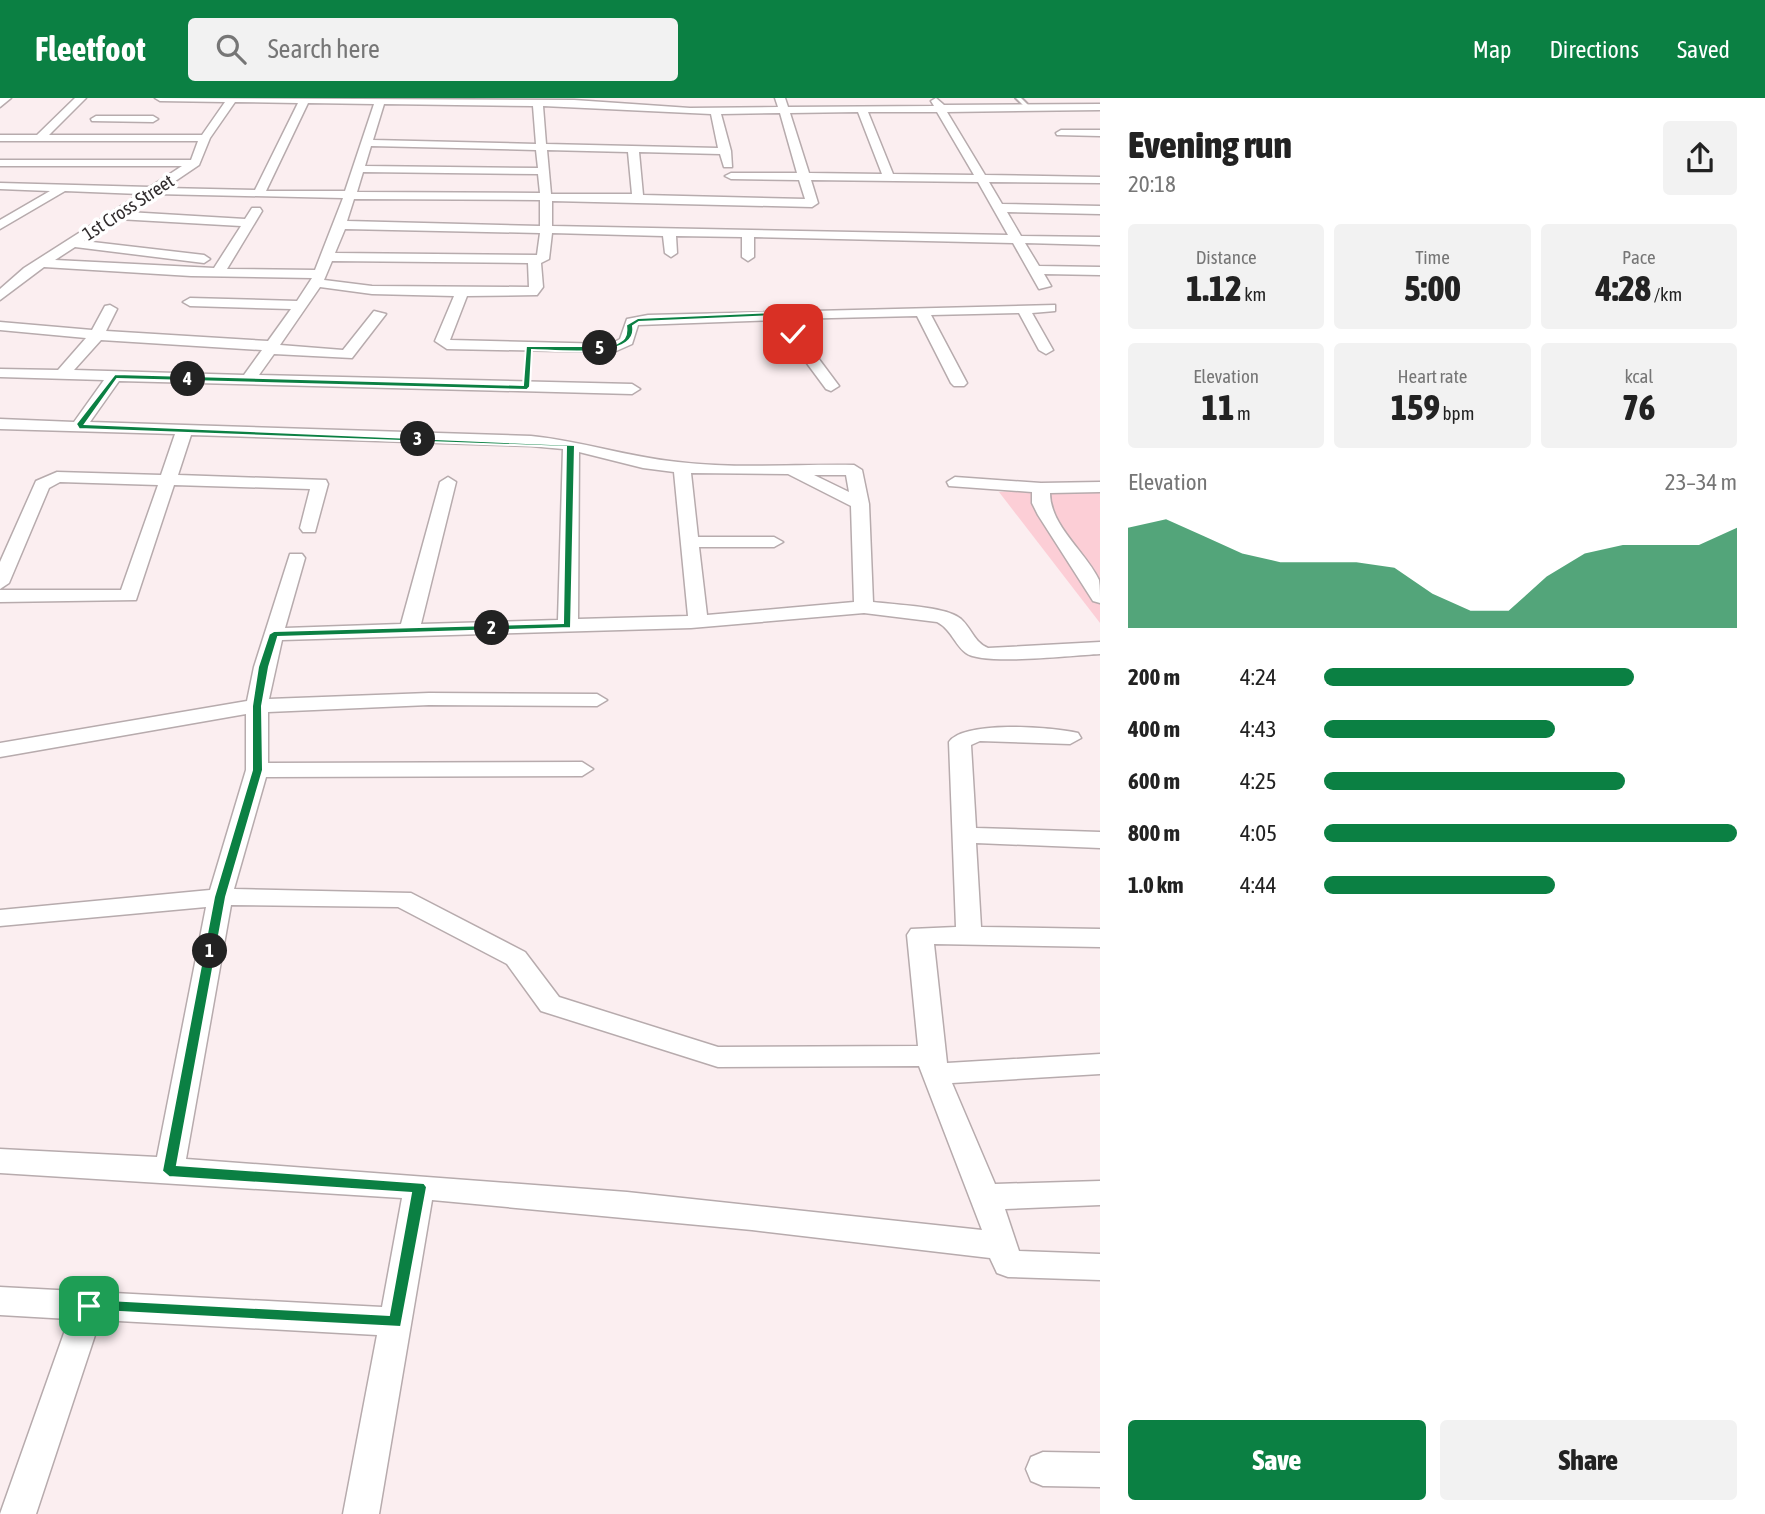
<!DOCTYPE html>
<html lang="en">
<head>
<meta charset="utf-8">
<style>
  :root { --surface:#fff; --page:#f2f2f2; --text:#222; --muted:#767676; --accent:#0b8043 }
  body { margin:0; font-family:"Asap Condensed",sans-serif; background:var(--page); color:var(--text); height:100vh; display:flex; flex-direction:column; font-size:26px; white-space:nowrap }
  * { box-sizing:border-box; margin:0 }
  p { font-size:23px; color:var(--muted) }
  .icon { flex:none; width:38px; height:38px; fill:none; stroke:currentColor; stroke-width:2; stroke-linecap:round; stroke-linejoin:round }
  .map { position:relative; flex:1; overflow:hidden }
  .drawer { display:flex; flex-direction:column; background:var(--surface); width:665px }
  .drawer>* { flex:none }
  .pin { position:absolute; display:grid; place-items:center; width:60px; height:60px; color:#fff; margin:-30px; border-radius:14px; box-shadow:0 4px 10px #0006 }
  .km { position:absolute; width:35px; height:35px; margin:-18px; border-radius:50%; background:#222; color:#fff; font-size:19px; line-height:35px; text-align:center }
  .round { display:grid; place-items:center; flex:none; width:74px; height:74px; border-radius:7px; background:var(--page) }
  .headline { display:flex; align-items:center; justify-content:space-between; height:119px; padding:0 28px }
  h1 { font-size:38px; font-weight:800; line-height:52px }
  .stats { display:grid; grid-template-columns:repeat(3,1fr); gap:10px; height:119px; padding:7px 28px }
  .stats div { display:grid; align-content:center; border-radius:7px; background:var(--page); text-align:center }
  .stats b { font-size:35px; font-weight:800 }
  .stats small { font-size:19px; font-weight:400 }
  .stats p { font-size:19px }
  .chart { height:196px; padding:14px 28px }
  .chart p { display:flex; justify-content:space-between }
  .chart svg { width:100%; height:126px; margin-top:7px; fill:var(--accent); opacity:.7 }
  .cta { display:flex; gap:14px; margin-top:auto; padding:14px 28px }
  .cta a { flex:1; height:80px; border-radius:7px; background:var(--accent); color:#fff; font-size:28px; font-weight:800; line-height:80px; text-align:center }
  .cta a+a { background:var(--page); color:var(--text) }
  ul { padding:0 28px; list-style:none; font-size:23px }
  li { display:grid; grid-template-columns:112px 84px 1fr; align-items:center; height:52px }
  li i { height:18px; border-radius:9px; background:var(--accent) }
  header { display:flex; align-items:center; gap:42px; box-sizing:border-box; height:98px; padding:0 35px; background:var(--accent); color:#fff }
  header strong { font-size:33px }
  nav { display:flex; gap:38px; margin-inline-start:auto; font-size:24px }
  .search { width:490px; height:63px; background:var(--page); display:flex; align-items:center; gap:18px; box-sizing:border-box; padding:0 24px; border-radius:7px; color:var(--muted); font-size:26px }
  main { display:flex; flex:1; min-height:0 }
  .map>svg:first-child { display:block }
  .green { fill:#fcced6 }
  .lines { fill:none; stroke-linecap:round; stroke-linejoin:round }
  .service-casing { stroke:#b7abad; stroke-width:4 }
  .minor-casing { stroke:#b7abad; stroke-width:3 }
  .service { fill:#fff; fill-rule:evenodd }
  .minor { fill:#fff; fill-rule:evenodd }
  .route { fill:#0b8043; stroke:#fff; stroke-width:2 }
  .labels { text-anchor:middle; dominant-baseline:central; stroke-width:7; stroke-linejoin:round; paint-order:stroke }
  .far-street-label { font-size:19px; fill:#322d2e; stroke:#fff }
</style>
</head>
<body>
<header>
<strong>Fleetfoot</strong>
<div class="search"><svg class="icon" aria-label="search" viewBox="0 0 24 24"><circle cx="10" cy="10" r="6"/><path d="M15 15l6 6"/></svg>Search here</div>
<nav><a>Map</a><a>Directions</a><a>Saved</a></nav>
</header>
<main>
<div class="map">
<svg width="1100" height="1416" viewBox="0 0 1100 1416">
  <rect width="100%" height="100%" fill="#fbeef0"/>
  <!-- green -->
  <path class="green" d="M1100 387V525L999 394Z"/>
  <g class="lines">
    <defs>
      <path id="service" d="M1016 0H1021L1031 10 1027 11Z"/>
      <path id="minor" d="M0 0H11L0 9Z
        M75 0H86L49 37H202L225 4 160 3 155 0 574 2 690 10 778 9 775 0H785L788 9 934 8 931 3 936 0 944 7 1100 6V12L947 14 985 77 1100 79V85L989 84 1002 106 1100 108V116L1007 114 1021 138 1100 139V147L1025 145 1039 168 1100 169V177L1044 176 1051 188 1039 191 1013 145 754 139V159L748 163 742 159V139L676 138 677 155 671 159 665 155 663 138 552 135 549 161 541 165 543 189 537 197 467 198 450 242 611 246 620 241 627 221 648 217 1055 207V213L1032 215 1053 252 1046 256 1039 252 1019 215 931 217 967 285 964 288H954L951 285 917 218 789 221 839 288 831 293 826 291 775 222 638 227 632 246 614 254 447 251 435 243 454 198 372 196 320 189 280 247 343 252 374 213 386 216 352 260 274 256 259 277 632 286 640 291 632 296 119 283 90 324 531 338C581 343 628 359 678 364 735 371 796 366 854 367L862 372 869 406 873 504C895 507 946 508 961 521 972 531 974 544 988 550L1100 544V556C1075 557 983 568 966 555 954 546 952 532 937 524L864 515 691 530 282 542 269 601 429 595 597 596 607 602 597 608 429 607 268 614V665L582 664 593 671 582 678 266 679 234 791 411 795 525 854 559 899 718 949 918 948 907 837 911 831 956 829 949 644C964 622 1053 629 1078 635L1081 640 1070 646 980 643 971 647 976 730 1100 734V750L976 745 981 829 1100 831V849L934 846 947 965 1100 956V976L952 985 995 1086 1100 1083V1107L1005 1111 1019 1153 1100 1156V1182L1008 1179 997 1175 990 1160 752 1132 432 1102 379 1416H343L377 1237 100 1222 36 1416H0L69 1221 0 1217V1189L382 1209 402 1100 0 1075V1051L157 1059 206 809 0 828V812L210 792 246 672V616L0 659V645L247 603 254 569 290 456H302L305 460 285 530 401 526 440 384 448 379 456 384 421 526 558 522 563 351 531 348 191 337 178 377 326 382 328 386 315 434H303L300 430 310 391 174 387 136 502 0 504V492H121L158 387 60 384 49 390 9 485 0 491V464L36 383 57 374 161 377 175 336 0 331V321L74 324 104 282 0 279V271L58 272 86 240 0 232V224L92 232 105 208 110 207 117 211 106 233 268 243 291 211 190 208 183 204 190 200 297 203 312 180 191 178 44 169 0 202V191L24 170 140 96 65 93 0 131V122L50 93 0 91V85L150 89 182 68H0V62H191L198 43H0V37H37ZM235 4 298 5 255 92 165 90 199 67 210 40ZM308 5 374 6 345 93H266ZM384 6 533 8 536 46 373 42ZM543 8 711 16 718 50 546 46ZM858 14 882 76 809 75 790 15ZM868 14H937L974 77 893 76ZM780 15 797 75H731L725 78 731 81 799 82 805 101 643 97 639 54 720 56 724 69H732L731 53 721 16ZM371 48 536 52 538 70 365 68ZM547 52 628 54 632 96H551ZM363 74 538 76 540 95 357 94ZM811 82 978 84 1008 137 552 128V103L812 109 818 105ZM155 96 343 100 315 172 227 171 262 113 260 110H252L245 121 128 114ZM354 101 540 102V128L347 123ZM118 121 241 128 214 170 55 162 75 149 204 165 210 161 204 157 84 143ZM345 131 540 135 537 157 335 155ZM332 163 528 165 529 189 372 188 324 182ZM101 242 262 252 244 277 74 272ZM579 354 643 370 674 374 688 518 578 521ZM691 375 788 376 851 408 854 504 707 517 699 449H774L783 444 774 439H698ZM814 377H846L849 394ZM231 807 398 809 507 866 541 913 718 969 919 968 982 1132 627 1094 186 1061Z
        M96 18H153L158 21 153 24 92 23 91 21Z
        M1061 32H1100V38L1057 37 1056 35Z
        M955 379 1041 385 1100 384V394L1050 395C1050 428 1086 454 1099 482 1100 489 1100 498 1100 505L1093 503 1038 417 1032 405V394L949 388 947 384Z
        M1043 1354 1100 1355V1389L1043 1388 1031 1383 1026 1371 1031 1359Z"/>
    </defs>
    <!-- service casing -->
    <use href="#service" class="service-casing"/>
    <!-- minor casing -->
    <use href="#minor" class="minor-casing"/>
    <!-- service -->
    <use href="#service" class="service"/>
    <!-- minor -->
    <use href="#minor" class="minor"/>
  </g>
  <!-- route -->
  <path class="route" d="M778 214 796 238H791L776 218 639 224 633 228C639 263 555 252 532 252L530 289 527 292 117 281 85 326 575 347 571 530 278 539 269 569 262 608 263 672 226 799 177 1067 424 1085 427 1089 401 1229 83 1212 81 1208 89 1201 389 1217 411 1095 169 1079 162 1073 214 799 252 672V608L258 569 269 536 274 533 563 525 566 349 79 331 76 326 115 276 523 287 526 248H612C624 242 628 240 626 227L638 220Z"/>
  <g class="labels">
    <!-- far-street labels -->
    <g class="far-street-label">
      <text transform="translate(128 109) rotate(-33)">1st Cross Street</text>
    </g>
  </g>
</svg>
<div class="pin" style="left:89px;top:1208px;background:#1e9e55"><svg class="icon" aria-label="arrive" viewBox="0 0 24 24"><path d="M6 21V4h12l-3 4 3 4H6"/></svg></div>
<div class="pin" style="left:793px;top:236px;background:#d93025"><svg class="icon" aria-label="check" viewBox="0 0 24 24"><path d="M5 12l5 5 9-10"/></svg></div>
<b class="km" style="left:210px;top:853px">1</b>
<b class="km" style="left:492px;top:530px">2</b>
<b class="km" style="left:418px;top:341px">3</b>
<b class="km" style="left:188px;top:281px">4</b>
<b class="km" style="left:600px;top:250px">5</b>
</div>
<section class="drawer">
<div class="headline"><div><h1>Evening run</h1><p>20:18</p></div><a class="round"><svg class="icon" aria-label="share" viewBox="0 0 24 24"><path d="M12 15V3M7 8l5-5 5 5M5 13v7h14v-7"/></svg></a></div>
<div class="stats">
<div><p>Distance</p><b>1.12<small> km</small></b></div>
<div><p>Time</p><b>5:00</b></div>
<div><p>Pace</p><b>4:28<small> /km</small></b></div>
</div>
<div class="stats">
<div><p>Elevation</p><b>11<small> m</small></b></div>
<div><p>Heart rate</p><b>159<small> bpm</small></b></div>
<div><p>kcal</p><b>76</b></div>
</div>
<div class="chart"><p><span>Elevation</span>23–34 m</p>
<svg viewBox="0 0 160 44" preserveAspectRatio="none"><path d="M0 44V9L10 6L20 12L30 18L40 21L50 21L60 21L70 23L80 32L90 38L100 38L110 26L120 18L130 15L140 15L150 15L160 9V44z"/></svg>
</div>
<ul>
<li><b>200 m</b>4:24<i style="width:75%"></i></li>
<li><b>400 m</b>4:43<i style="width:56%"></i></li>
<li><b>600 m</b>4:25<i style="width:73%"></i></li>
<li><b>800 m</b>4:05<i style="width:100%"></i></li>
<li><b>1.0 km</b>4:44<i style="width:56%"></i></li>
</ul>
<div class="cta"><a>Save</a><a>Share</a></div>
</section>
</main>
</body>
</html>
